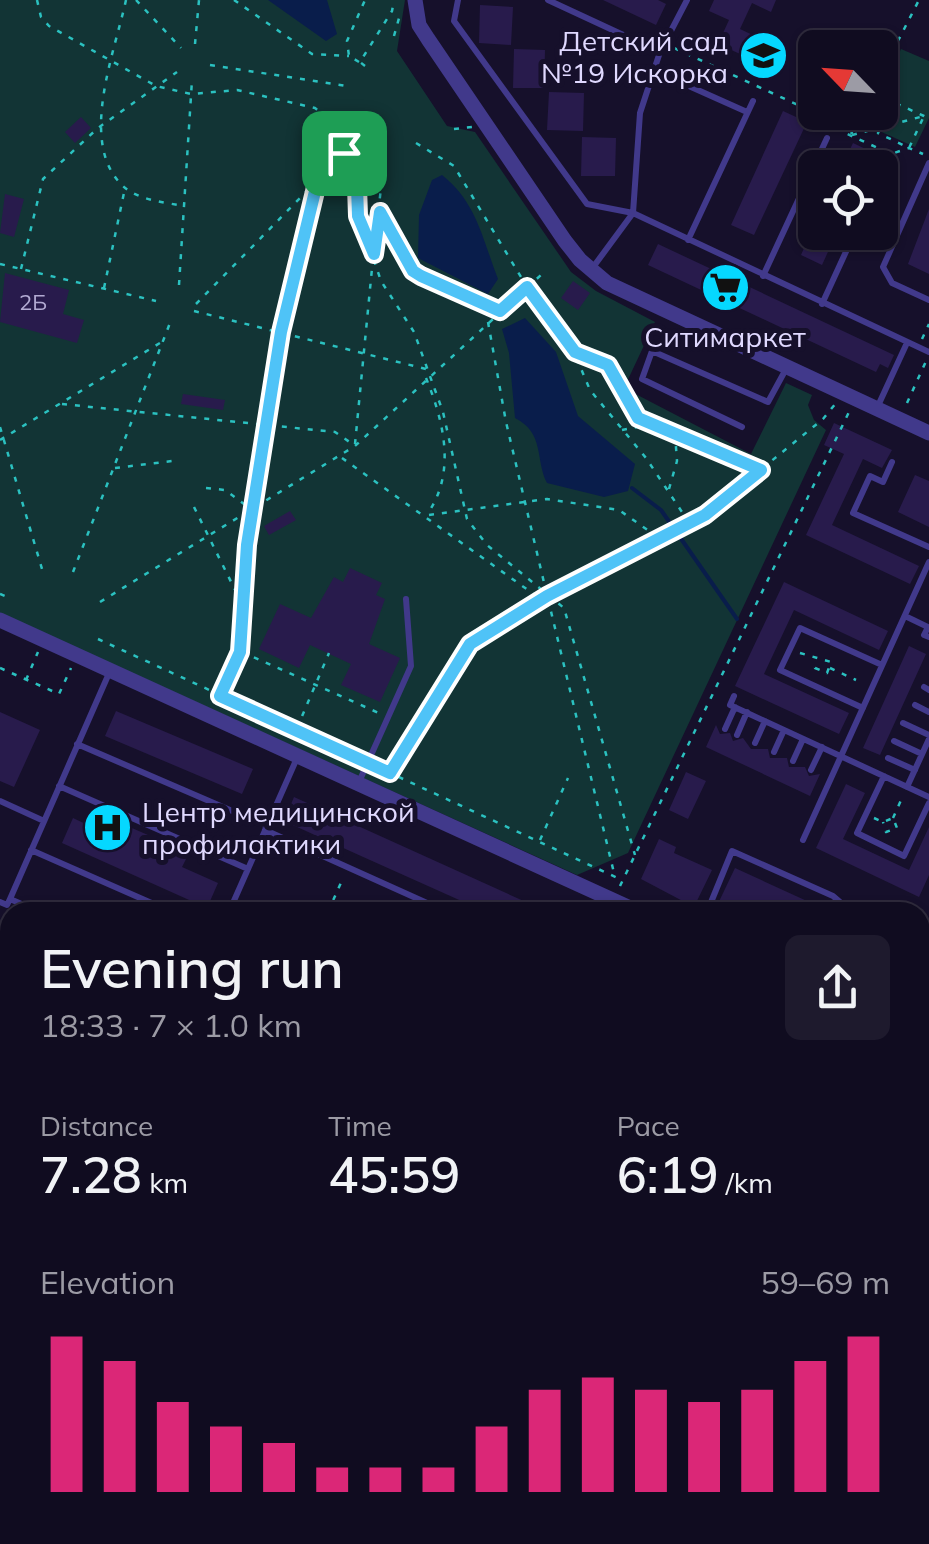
<!DOCTYPE html>
<html lang="en">
<head>
<meta charset="utf-8">
<style>
  :root { --surface:#100c20; --page:#1e1a2d; --text:#f1f3f6; --muted:#9c9ba5; --line:#302c3e; --accent:#db2777 }
  body { margin:0; font-family:Mulish,sans-serif; background:var(--page); color:var(--text); height:100vh; display:flex; flex-direction:column; font-size:38px; white-space:nowrap }
  * { box-sizing:border-box; margin:0 }
  p { font-size:32px; color:var(--muted) }
  .icon { flex:none; width:55px; height:55px; fill:none; stroke:currentColor; stroke-width:2; stroke-linecap:round; stroke-linejoin:round }
  .map { position:relative; flex:1; overflow:hidden }
  .details { position:absolute; left:0px; top:902px; width:930px; height:642px; display:flex; flex-direction:column; background:var(--surface); border-radius:30px 30px 0 0; box-shadow:0 2px 8px #0004,0 0 0 2px var(--line) }
  .details>* { flex:none }
  .needle { width:65px; rotate:295deg }
  .fabs { position:absolute; left:798px; top:30px; display:grid; gap:20px }
  .fabs a { display:grid; place-items:center; width:100px; height:100px; border-radius:15px; background:var(--surface); box-shadow:0 2px 8px #0004,0 0 0 2px var(--line); font-size:50px }
  .pin { position:absolute; display:grid; place-items:center; width:85px; height:85px; color:#fff; margin:-42px; border-radius:20px; box-shadow:0 5px 15px #0006 }
  .round { display:grid; place-items:center; flex:none; width:105px; height:105px; border-radius:15px; background:var(--page) }
  .overview { display:flex; align-items:center; justify-content:space-between; height:170px; padding:0 40px }
  h1 { font-size:55px; font-weight:600; line-height:75px }
  .figures { display:grid; grid-template-columns:repeat(3,1fr); gap:15px; height:170px; padding:10px 40px }
  .figures div { display:grid; align-content:center }
  .figures b { font-size:50px; font-weight:600 }
  .figures small { font-size:28px; font-weight:400 }
  .figures p { font-size:28px }
  .chart { height:280px; padding:20px 40px }
  .chart p { display:flex; justify-content:space-between }
  .chart svg { width:100%; height:180px; margin-top:10px; stroke:var(--accent); stroke-width:6 }
  .map>svg:first-child { display:block }
  .green { fill:#123435 }
  .water { fill:#091d4b }
  .lines { fill:none; stroke-linecap:round; stroke-linejoin:round }
  .stream { stroke:#091d4b; stroke-width:4 }
  .building { fill:#281b4c }
  .path { stroke:#2bc1c0; stroke-width:2.5; stroke-dasharray:5 8; stroke-linecap:butt }
  .service { stroke:#41398b; stroke-width:6 }
  .minor { stroke:#41398b; stroke-width:11 }
  .tertiary { stroke:#41398b; stroke-width:15 }
  .secondary { stroke:#7c70ff; stroke-width:18 }
  .route-casing { stroke:#fff; stroke-width:20 }
  .route { stroke:#4fc3f7; stroke-width:12 }
  .labels { text-anchor:middle; dominant-baseline:central; stroke-width:10; stroke-linejoin:round; paint-order:stroke }
  .number-label { font-size:22px; fill:#b2aad2 }
  .poi-label { font-size:28px; fill:#e0d9ff; stroke:#16102b; text-anchor:end }
</style>
</head>
<body>
<div class="map">
<svg width="929" height="1544" viewBox="0 0 929 1544">
  <rect width="100%" height="100%" fill="#16102b"/>
  <!-- green -->
  <path class="green" d="M0 0H405L397 51 447 126 475 132 571 272 596 291 655 322 624 388 751 454 786 383 812 395 808 405 814 420 826 430 628 853 577 875 0 613Z
    M901 49 929 61V118L915 147 866 125 872 113 880 112V94Z
    M0 1111 10 1115V1327L0 1348Z
    M142 1535H271L284 1540 287 1535H344L340 1544H162Z"/>
  <!-- water -->
  <path class="water" d="M268 0H327L337 34 326 41Z
    M442 175C477 202 483 241 498 279L488 294 418 258 419 215 432 180Z
    M525 318 556 352 578 416 635 464 628 491 604 497 547 483C535 460 545 433 515 418L509 353 502 329Z"/>
  <g class="lines">
    <!-- stream -->
    <path class="stream" d="M632 488 661 510 737 619"/>
  </g>
  <!-- building -->
  <path class="building" d="M603 0H658L666 4 656 25Z
    M714 0H776L771 12 752 3 740 29 759 38 749 58 718 44 729 20 709 11Z
    M480 5 513 7 511 45 479 43Z
    M514 49 545 50 544 88H513Z
    M549 92 584 93 583 131 547 130Z
    M783 111 807 122 754 235 731 225Z
    M81 117 91 128 75 143 65 132Z
    M582 137 616 138 615 176H581Z
    M853 143 874 153 867 168H841Z
    M5 194 24 199 14 237 0 233Z
    M929 209V274L908 264Z
    M811 232H837L822 265 801 255Z
    M658 244 894 355 888 368 880 364 876 372 648 265Z
    M5 273 69 290 63 314 84 320 77 343 0 322Z
    M573 281 590 293 578 310 561 298Z
    M183 394 225 400 223 410 181 404Z
    M834 423 892 450 882 468 863 459 832 525 919 566 910 584 806 535 844 454 824 445Z
    M915 475 929 481V527L898 512Z
    M290 511 296 520 269 535 264 526Z
    M350 568 382 583 376 595 385 599 369 644 400 658 380 702 341 685 351 664 310 645 299 668 259 649 280 604 311 618 334 577 343 582Z
    M784 582 888 631 879 650 794 610 764 674 849 713 839 734 735 686Z
    M909 646 926 654 880 755 863 748Z
    M116 711 253 769 242 794 105 736Z
    M0 712 40 730 14 787 0 781Z
    M716 725 720 734 730 733 733 741 743 738 751 749H768L770 758H787L789 767H805L809 776 820 774 810 796 706 747Z
    M686 772 706 781 688 819 669 810Z
    M846 784 865 793 843 839 909 870 929 827V875L919 897 816 848Z
    M294 797 548 912H486L361 856 284 821Z
    M100 814 189 853 182 867 218 883 207 908 62 843 73 818 94 828Z
    M659 839 676 847 674 853 712 870 694 907 641 879Z
    M735 868 831 912H714Z"/>
  <g class="lines">
    <!-- path -->
    <path class="path" d="M37 0 41 17 49 26 156 86 191 94 237 90 315 108 329 119 355 179 359 216 381 281 414 332 443 412 467 519 487 545 564 608 635 855
      M126 0C115 51 80 138 119 182 134 200 163 202 184 206
      M136 0 181 48
      M234 0 312 54 349 56
      M394 36 401 11
      M195 44 199 0
      M674 48 822 116 832 127 891 154 909 148 923 154
      M359 62 349 56 347 41 365 0
      M210 65 347 86
      M365 66 360 62 392 11 394 0
      M880 76 919 0
      M454 129 472 127
      M851 134 862 112
      M852 135 924 116 909 148 878 133 893 102 924 116 929 119
      M416 143 454 166 527 287 571 345 590 390 646 458 688 521
      M880 194 901 204
      M380 213 413 271 500 311
      M374 250 385 152
      M0 264 156 301
      M21 269 43 179 98 128 177 72
      M179 285 192 80
      M104 288 125 188
      M196 304 357 140
      M194 311 426 369
      M488 322 506 422 546 591
      M922 339 929 324
      M577 353 608 365 639 418 760 469
      M426 378C444 422 456 472 428 513
      M907 403 927 359
      M62 404 335 432 354 445
      M0 427 42 569
      M622 430 648 425
      M0 440 160 343
      M355 444 373 258
      M342 458 535 595 545 596
      M115 468 172 461
      M206 488 225 490 252 510
      M669 489 677 461 675 434
      M194 507 240 600
      M429 515 547 499 619 510 659 538
      M73 572 170 323
      M0 594 7 597
      M548 599 614 873
      M100 602 355 446 541 275
      M98 639 358 758
      M242 652 381 714
      M800 653 831 662 827 673 815 668 817 661
      M0 668 59 694 71 668
      M830 668 856 680
      M26 680 38 652
      M220 694 240 652V600L264 425 318 179
      M297 728 329 653
      M375 766 622 880
      M390 773 470 644 547 596 705 515 823 419 836 403
      M874 818 883 822 893 818 897 828 886 832 883 822
      M893 818 902 798
      M540 840 568 778
      M620 886 849 412
      M328 912 343 878
      M0 951 10 955
      M920 1171 929 1168
      M0 1209 10 1223
      M0 1243 10 1237
      M0 1499 10 1504
      M0 1524 10 1527
      M287 1535 307 1544
      M350 1535 370 1544
      M36 1537 53 1544"/>
    <!-- service -->
    <path class="service" d="M458 0 454 21 587 204 633 213 929 352
      M548 0 660 52
      M653 70 747 112
      M929 163 883 267 892 283 929 300
      M880 179 883 172
      M688 240 753 101
      M591 270 633 213 640 113 660 52 687 0
      M763 276 827 138
      M822 304 855 232
      M877 408 906 345
      M742 427 642 379 652 351 768 402 786 369
      M892 462 883 482 870 476 853 513 929 547
      M905 616 928 627 924 635 929 637
      M924 687 929 690
      M734 696 730 705 929 797
      M915 705 929 712
      M863 708 780 670 800 628 882 665
      M903 723 929 735
      M725 729 735 707
      M737 735 747 712
      M894 741 922 754
      M755 743 765 721
      M77 744 267 826
      M774 752 784 730
      M888 758 915 770
      M793 761 803 739
      M811 770 822 747
      M884 776 857 833 904 856 929 803
      M359 782 411 666 406 599
      M59 786 248 869
      M907 787 929 739
      M0 801 44 821
      M265 830 447 912
      M803 840 929 562
      M31 850 172 912
      M0 902 7 905 10 899
      M40 912 10 899 110 671
      M229 912 297 758
      M707 912 732 851 833 896 840 902 841 912
      M920 944 929 949
      M920 963 929 967
      M0 1012 10 1017
      M0 1094 10 1099
      M920 1147 929 1151
      M920 1273 929 1253
      M920 1301 929 1305
      M0 1372 10 1376
      M920 1384 929 1388
      M920 1481 929 1462
      M816 1543 818 1544
      M449 1544 453 1535
      M486 1544 490 1535
      M518 1544 522 1535
      M575 1544 579 1535
      M799 1544 800 1541
      M844 1544 848 1535
      M864 1544 868 1535
      M891 1544 895 1535"/>
    <!-- minor -->
    <path class="minor" d="M18 1544 22 1535"/>
    <!-- tertiary -->
    <path class="tertiary" d="M415 0 419 25 428 39 565 241 580 260 607 283 929 433
      M0 620 639 912
      M920 1041 929 1045"/>
    <!-- secondary -->
    <path class="secondary" d="M0 1481 10 1486
      M121 1535 141 1544"/>
  </g>
  <g class="lines">
    <defs>
      <path id="route" d="M344 153 357 186 358 216 374 254 380 212 413 271 421 276 500 311 527 287 575 352 608 365 638 418 761 470 705 515 547 596 470 644 390 773 220 696 240 652 247 545 281 332 318 179Z"/>
    </defs>
    <!-- route casing -->
    <use href="#route" class="route-casing"/>
    <!-- route -->
    <use href="#route" class="route"/>
  </g>
  <!-- icons -->
  <defs>
    <symbol id="school-disc" viewBox="-11 -11 22 22"><circle r="9.5" fill="#05d8ff" stroke="#16102b"/><path d="M0-5L7-2L0 1L-7-2ZM-4 1L0 2.5L4 1V4Q0 6-4 4Z" fill="#111"/></symbol>
    <symbol id="supermarket-disc" viewBox="-11 -11 22 22"><circle r="9.5" fill="#05d8ff" stroke="#16102b"/><path d="M-6-5.5h2.5l.6 2H6L4.5 2H-2.5L-4.4-4H-6ZM-1.5 3.2a1.3 1.3 0 1 0 .1 0ZM3 3.2a1.3 1.3 0 1 0 .1 0Z" fill="#111"/></symbol>
    <symbol id="hospital-disc" viewBox="-11 -11 22 22"><circle r="9.5" fill="#05d8ff" stroke="#16102b"/><path d="M-5-5h3v3.5h4V-5h3V5h-3V1.5h-4V5h-3Z" fill="#111"/></symbol>
  </defs>
  <g fill-rule="evenodd">
    <use href="#school-disc" x="736" y="28" width="55" height="55"/>
    <use href="#supermarket-disc" x="698" y="260" width="55" height="55"/>
    <use href="#hospital-disc" x="80" y="800" width="55" height="55"/>
  </g>
  <g class="labels">
    <!-- number labels -->
    <g class="number-label">
      <text x="33" y="302">2Б</text>
    </g>
    <!-- poi labels -->
    <g class="poi-label">
      <text x="728" y="40">Детский сад<tspan x="728" dy="32">№19 Искорка</tspan></text>
      <text x="725" y="336" text-anchor="middle">Ситимаркет</text>
      <text x="142" y="811" text-anchor="start">Центр медицинской<tspan x="142" dy="32">профилактики</tspan></text>
    </g>
  </g>
</svg>
<div class="fabs">
<a><svg class="needle" viewBox="-14 -14 28 28"><path d="M0-13l5 13h-10z" fill="#e53935"/><path d="M0 13l5-13h-10z" fill="#9c9ba5"/></svg></a>
<a><svg class="icon" aria-label="locate" viewBox="0 0 24 24"><circle cx="12" cy="12" r="6"/><path d="M12 2v4M12 18v4M2 12h4M18 12h4"/></svg></a>
</div>
<div class="pin" style="left:344px;top:153px;background:#1e9e55"><svg class="icon" aria-label="arrive" viewBox="0 0 24 24"><path d="M6 21V4h12l-3 4 3 4H6"/></svg></div>
<section class="details">
<div class="overview"><div><h1>Evening run</h1><p>18:33 · 7 × 1.0 km</p></div><a class="round"><svg class="icon" aria-label="share" viewBox="0 0 24 24"><path d="M12 15V3M7 8l5-5 5 5M5 13v7h14v-7"/></svg></a></div>
<div class="figures">
<div><p>Distance</p><b>7.28<small> km</small></b></div>
<div><p>Time</p><b>45:59</b></div>
<div><p>Pace</p><b>6:19<small> /km</small></b></div>
</div>
<div class="chart"><p><span>Elevation</span>59–69 m</p>
<svg viewBox="0 0 160 44" preserveAspectRatio="none"><path d="M5 44V6M15 44V12M25 44V22M35 44V28M45 44V32M55 44V38M65 44V38M75 44V38M85 44V28M95 44V19M105 44V16M115 44V19M125 44V22M135 44V19M145 44V12M155 44V6"/></svg>
</div>
</section>
</div>
</body>
</html>
